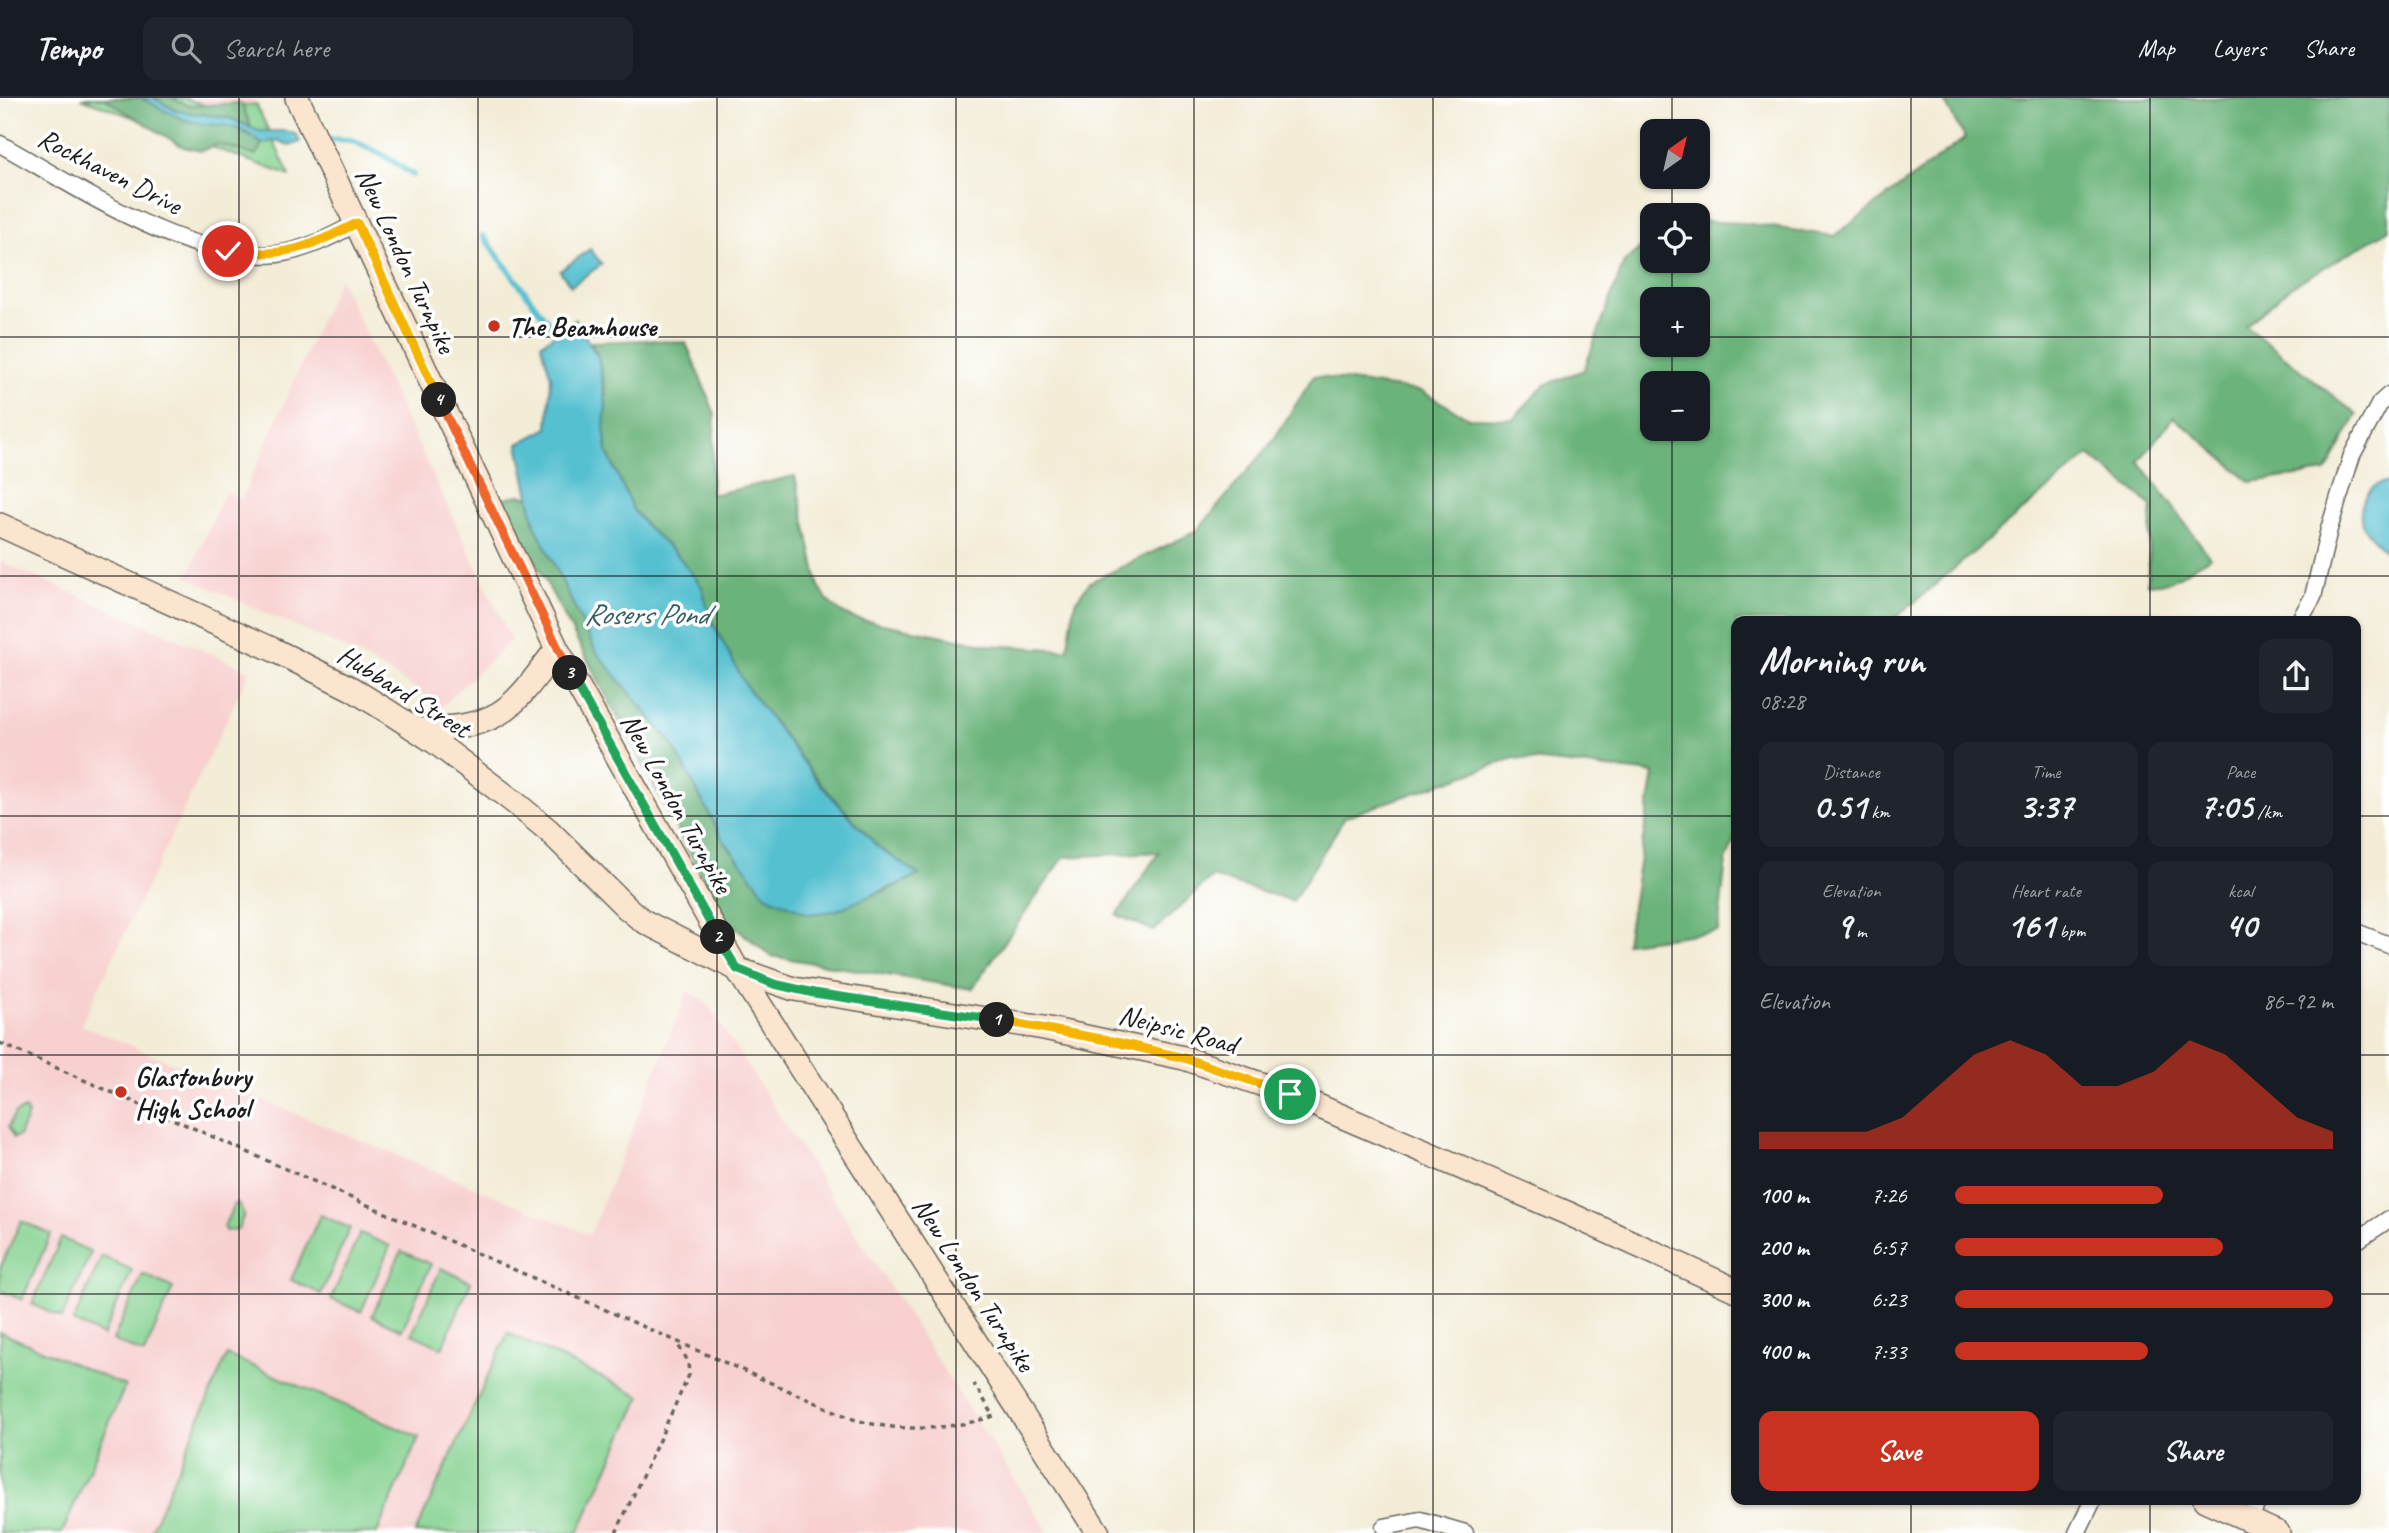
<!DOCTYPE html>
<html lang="en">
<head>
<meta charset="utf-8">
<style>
  :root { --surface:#171b24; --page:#20242c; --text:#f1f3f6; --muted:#9ea1a6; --line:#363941; --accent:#c8321e }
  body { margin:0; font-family:Caveat,sans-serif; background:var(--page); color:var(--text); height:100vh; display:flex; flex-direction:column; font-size:26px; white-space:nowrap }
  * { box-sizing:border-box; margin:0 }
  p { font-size:23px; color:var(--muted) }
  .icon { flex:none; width:38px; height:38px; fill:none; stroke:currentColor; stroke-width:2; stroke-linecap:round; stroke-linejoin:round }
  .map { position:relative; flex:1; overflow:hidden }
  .drawer { position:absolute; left:1731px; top:518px; width:630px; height:889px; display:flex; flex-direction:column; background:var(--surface); border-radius:14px; box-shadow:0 2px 5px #0004 }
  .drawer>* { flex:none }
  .needle { width:46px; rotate:34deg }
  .controls { position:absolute; left:1640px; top:21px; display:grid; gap:14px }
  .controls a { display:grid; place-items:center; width:70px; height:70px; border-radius:14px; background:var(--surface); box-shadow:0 2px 5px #0004; font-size:35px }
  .pin { position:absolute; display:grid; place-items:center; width:60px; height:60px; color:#fff; margin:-30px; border:4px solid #fff; border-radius:50%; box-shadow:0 2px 7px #0007 }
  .km { position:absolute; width:35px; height:35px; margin:-18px; border-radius:50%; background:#222; color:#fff; font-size:19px; line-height:35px; text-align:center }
  .round { display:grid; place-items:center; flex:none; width:74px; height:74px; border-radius:14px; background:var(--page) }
  .overview { display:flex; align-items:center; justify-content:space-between; height:119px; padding:0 28px }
  h1 { font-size:38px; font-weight:600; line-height:52px }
  .figures { display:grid; grid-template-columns:repeat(3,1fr); gap:10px; height:119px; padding:7px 28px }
  .figures div { display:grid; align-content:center; border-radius:14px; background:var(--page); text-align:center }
  .figures b { font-size:35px; font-weight:600 }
  .figures small { font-size:19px; font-weight:400 }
  .figures p { font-size:19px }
  .chart { height:196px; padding:14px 28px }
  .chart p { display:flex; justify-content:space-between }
  .chart svg { width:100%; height:126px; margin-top:7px; fill:var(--accent); opacity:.7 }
  .button { display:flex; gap:14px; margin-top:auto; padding:14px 28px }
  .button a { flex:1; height:80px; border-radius:14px; background:var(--accent); color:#fff; font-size:28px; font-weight:600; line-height:80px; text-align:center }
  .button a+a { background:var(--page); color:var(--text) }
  ul { padding:0 28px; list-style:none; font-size:23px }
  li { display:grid; grid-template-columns:112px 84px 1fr; align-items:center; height:52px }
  li i { height:18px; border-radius:9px; background:var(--accent) }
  header { display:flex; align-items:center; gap:42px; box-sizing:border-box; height:98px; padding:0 35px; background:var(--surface); border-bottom:2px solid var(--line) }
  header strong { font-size:33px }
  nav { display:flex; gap:38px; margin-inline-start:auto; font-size:24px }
  .search { width:490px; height:63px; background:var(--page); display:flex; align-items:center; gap:18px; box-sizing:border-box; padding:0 24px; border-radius:14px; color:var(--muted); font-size:26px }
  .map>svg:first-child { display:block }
  .built { fill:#f7d0cf }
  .green { fill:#84d190; stroke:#507656; stroke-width:2 }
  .forest { fill:#6bb37a; stroke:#44684b; stroke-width:2; fill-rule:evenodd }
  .water { fill:#55c0d0; stroke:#386e76; stroke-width:2 }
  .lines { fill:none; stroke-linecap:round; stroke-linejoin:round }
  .stream { stroke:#55c0d0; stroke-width:6 }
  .street-casing { stroke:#67655d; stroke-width:19 }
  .secondary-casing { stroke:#67655d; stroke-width:26 }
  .path { stroke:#67655d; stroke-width:3.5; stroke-dasharray:5 5; stroke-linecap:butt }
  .street { stroke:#fff; stroke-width:16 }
  .secondary { stroke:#fbe5cf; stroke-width:23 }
  .split-1-casing { stroke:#fff; stroke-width:14 }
  .split-2-casing { stroke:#fff; stroke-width:14 }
  .split-3-casing { stroke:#fff; stroke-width:14 }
  .split-4-casing { stroke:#fff; stroke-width:14 }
  .split-5-casing { stroke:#fff; stroke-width:14 }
  .split-1 { stroke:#f5b400; stroke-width:9 }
  .split-2 { stroke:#22a559; stroke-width:9 }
  .split-3 { stroke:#22a559; stroke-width:9 }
  .split-4 { stroke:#f0652b; stroke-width:9 }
  .split-5 { stroke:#f5b400; stroke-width:9 }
  .grid { fill:none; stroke:#1c1c1c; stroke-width:2; stroke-opacity:0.55 }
  .poi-dot { fill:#c8321e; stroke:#fff; stroke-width:2.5 }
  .labels { text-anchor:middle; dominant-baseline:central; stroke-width:7; stroke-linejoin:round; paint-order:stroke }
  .street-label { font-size:28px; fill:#1c1c1c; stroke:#fff }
  .poi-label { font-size:28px; font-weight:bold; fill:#1c1c1c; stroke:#fff; text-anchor:start }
  .water-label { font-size:30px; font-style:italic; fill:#335e64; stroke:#fff }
</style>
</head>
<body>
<header>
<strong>Tempo</strong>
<div class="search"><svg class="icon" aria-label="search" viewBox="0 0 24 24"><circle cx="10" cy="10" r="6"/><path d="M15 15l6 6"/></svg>Search here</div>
<nav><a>Map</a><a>Layers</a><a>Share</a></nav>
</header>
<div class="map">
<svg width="2389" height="1435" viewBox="0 0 2389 1435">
  <rect width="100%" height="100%" fill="#fff"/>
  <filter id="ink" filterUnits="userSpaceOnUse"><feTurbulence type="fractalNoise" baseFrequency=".0143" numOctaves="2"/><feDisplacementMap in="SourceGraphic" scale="14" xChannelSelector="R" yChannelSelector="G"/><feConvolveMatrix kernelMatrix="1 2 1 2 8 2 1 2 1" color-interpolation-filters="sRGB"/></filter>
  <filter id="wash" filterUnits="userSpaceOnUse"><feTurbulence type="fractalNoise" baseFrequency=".00686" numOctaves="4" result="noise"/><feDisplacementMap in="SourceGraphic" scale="28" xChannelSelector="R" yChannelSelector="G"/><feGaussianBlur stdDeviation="1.57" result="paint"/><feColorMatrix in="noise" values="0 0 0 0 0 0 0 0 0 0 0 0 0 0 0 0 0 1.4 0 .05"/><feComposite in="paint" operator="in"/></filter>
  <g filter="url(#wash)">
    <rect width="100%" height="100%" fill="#f3ecd7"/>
    <!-- built -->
    <path class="built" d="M184 0H253L256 6 243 8 238 5 208 8Z
      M339 180 511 542 442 608 386 572 342 549 187 479 225 394 242 401Z
      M0 463 250 573 81 927 590 1137 688 893 708 907 1049 1435H0Z"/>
    <!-- green -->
    <path class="green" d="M81 0H184L217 11 256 6 290 78Z
      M25 1011 28 1017 19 1038 14 1040 8 1029 15 1015Z
      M238 1105 244 1116 238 1131 226 1133 224 1128 234 1107Z
      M320 1117 350 1130 321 1196 291 1182Z
      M21 1123 51 1136 22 1202 0 1192V1170Z
      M360 1135 390 1148 361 1214 331 1201Z
      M61 1140 91 1154 62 1220 32 1206Z
      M401 1153 431 1166 402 1232 372 1218Z
      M102 1158 132 1172 103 1238 73 1224Z
      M441 1170 471 1184 442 1250 412 1236Z
      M143 1176 173 1190 144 1256 113 1242Z
      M0 1234 125 1288 62 1435H0Z
      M508 1235 641 1298 578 1435H415Z
      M227 1257 419 1339 377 1435H150Z"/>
    <!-- forest -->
    <path class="forest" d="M104 0H141L189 23 231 27 253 39 262 46 256 57 251 56 217 46 201 53 183 49Z
      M153 0H171L189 8 238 5 242 6 251 29 230 20 177 13Z
      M1942 0H2389V132L2292 188 2246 228 2357 317 2326 374 2251 384 2174 319 2139 363 2210 459 2170 484 2147 486 2152 408 2089 357 1892 523H1736V738L1726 763 1718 833 1626 845 1654 675 1514 660 1345 719 1293 803 1212 779 1154 833 1117 817 1159 754 1064 759 972 891 771 858 724 820 502 401 519 397 530 399 535 427 596 554 672 645 722 740 767 797 809 816 883 794 919 777 878 749 821 686 746 588 709 518 702 489 679 459 647 429 633 412 607 354 604 330 606 307 605 291 598 259 591 244 651 242 686 245 715 316 711 397 795 378 819 489C828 505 836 513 853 520L989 547 1067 552 1075 504 1090 484 1197 433 1272 344 1314 278 1421 293 1469 320 1513 321 1544 287 1584 272 1624 164 1652 141V163H1698V123L1743 125 1834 138 1965 40ZM1652 201H1698V247H1652ZM1652 285H1698V331H1652Z"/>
    <!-- water -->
    <path class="water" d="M141 0H153L177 13 230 20 258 33H287L297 37 300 44 290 48 277 42 262 46C230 19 219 32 186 22 170 17 156 7 141 0Z
      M590 151 602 166 571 188 560 173Z
      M575 222 598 259 606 307 604 330 607 354 633 412 647 429 679 459 702 489 709 518 746 588 820 686 878 749 919 777 835 813 809 816 767 798 722 740 672 645 596 554 535 427 518 346 548 330 551 279 541 246Z
      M2382 385H2389V458C2382 449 2373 442 2366 432 2354 418 2364 390 2382 385Z"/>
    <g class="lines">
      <!-- stream -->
      <path class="stream" d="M322 41 351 42 385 58 413 77
        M483 138 556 235"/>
    </g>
  </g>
  <g filter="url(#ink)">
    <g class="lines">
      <defs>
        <path id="street" d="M0 46C74 87 189 166 277 156 306 152 331 139 357 125
          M2299 523 2313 499 2329 431 2352 357 2380 305 2389 297
          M2356 834 2389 847
          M2356 1143 2389 1121
          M2248 1422 2259 1402
          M1384 1429 1420 1422 1465 1435
          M2077 1435 2093 1402"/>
        <path id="secondary" d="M297 0 557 551 737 871 1098 1435
          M0 427 274 552 352 591 389 614 435 644 514 704 548 732 627 810 643 823 737 871 794 891 1044 930 1184 960 1290 996 1567 1115 1736 1192
          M418 632C444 630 474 630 498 616 522 602 539 573 557 551
          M2205 1402 2278 1435"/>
      </defs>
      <!-- street casing -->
      <use href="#street" class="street-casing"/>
      <!-- secondary casing -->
      <use href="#secondary" class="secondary-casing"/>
      <!-- path -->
      <path class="path" d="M0 945 853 1321C898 1335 950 1332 994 1318L974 1286
        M616 1435 689 1277 688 1263 678 1247"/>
      <!-- street -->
      <use href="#street" class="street"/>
      <!-- secondary -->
      <use href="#secondary" class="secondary"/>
    </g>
  </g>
  <g class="lines" filter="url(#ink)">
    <defs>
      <path id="split-1" d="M997 922 1107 942 1184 960 1290 996"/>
      <path id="split-2" d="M718 839 737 871 774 886 814 895 997 922"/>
      <path id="split-3" d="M570 575 718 839"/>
      <path id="split-4" d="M439 302 570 575"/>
      <path id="split-5" d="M228 153C284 160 308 150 357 125L439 302"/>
    </defs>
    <!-- split-1 casing -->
    <use href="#split-1" class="split-1-casing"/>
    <!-- split-2 casing -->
    <use href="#split-2" class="split-2-casing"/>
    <!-- split-3 casing -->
    <use href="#split-3" class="split-3-casing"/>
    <!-- split-4 casing -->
    <use href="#split-4" class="split-4-casing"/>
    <!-- split-5 casing -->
    <use href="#split-5" class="split-5-casing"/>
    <!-- split-1 -->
    <use href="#split-1" class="split-1"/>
    <!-- split-2 -->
    <use href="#split-2" class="split-2"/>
    <!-- split-3 -->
    <use href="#split-3" class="split-3"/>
    <!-- split-4 -->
    <use href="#split-4" class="split-4"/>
    <!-- split-5 -->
    <use href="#split-5" class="split-5"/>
  </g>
  <!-- grid -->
  <path class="grid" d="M239 0V1435M478 0V1435M717 0V1435M956 0V1435M1194 0V1435M1433 0V1435M1672 0V33M1911 0V523M2150 0V523M1672 79V117M1672 163V201M0 239H1652M1698 239H2389M1672 247V285M1672 331V1435M0 478H2389M0 718H1736M2356 718H2389M0 957H1736M2356 957H2389M0 1196H1736M2356 1196H2389M1911 1402V1435M2150 1402V1435"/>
  <!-- markers -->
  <g class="poi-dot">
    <circle cx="494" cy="228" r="7"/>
    <circle cx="121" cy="994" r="7"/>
  </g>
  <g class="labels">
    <!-- street labels -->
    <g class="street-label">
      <text transform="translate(110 73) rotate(27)">Rockhaven Drive</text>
      <text transform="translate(406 162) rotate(65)">New London Turnpike</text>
      <text transform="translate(404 593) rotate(32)">Hubbard Street</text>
      <text transform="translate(677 705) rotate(61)">New London Turnpike</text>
      <text transform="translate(1178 931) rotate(15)">Neipsic Road</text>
      <text transform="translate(974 1186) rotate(57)">New London Turnpike</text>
    </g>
    <!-- poi labels -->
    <g class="poi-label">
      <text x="508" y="228">The Beamhouse</text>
      <text x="135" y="978">Glastonbury<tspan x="135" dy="32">High School</tspan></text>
    </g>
    <!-- water labels -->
    <g class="water-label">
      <text x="646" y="516">Rosers Pond</text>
    </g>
  </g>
</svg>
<div class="controls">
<a><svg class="needle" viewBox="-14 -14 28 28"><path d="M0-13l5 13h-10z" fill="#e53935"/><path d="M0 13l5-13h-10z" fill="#9ea1a6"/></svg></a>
<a><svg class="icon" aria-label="locate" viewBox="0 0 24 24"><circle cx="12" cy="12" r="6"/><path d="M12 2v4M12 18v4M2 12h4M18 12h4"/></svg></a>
<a>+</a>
<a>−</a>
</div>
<div class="pin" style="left:1290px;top:996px;background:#1e9e55"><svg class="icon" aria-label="arrive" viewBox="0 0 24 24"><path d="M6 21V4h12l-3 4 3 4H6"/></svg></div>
<div class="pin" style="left:228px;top:153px;background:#d93025"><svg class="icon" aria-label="check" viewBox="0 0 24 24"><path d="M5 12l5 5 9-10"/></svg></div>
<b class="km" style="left:997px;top:922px">1</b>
<b class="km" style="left:718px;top:839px">2</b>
<b class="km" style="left:570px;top:575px">3</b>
<b class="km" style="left:439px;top:302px">4</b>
<section class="drawer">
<div class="overview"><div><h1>Morning run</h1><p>08:28</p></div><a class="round"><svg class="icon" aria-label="share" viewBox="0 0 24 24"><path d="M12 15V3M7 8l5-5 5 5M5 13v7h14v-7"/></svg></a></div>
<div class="figures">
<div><p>Distance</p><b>0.51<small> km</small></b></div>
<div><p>Time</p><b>3:37</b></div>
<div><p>Pace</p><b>7:05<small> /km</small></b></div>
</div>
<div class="figures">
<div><p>Elevation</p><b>9<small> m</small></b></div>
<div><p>Heart rate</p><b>161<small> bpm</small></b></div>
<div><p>kcal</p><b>40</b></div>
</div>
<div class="chart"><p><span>Elevation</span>86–92 m</p>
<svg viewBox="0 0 160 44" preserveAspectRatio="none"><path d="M0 44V38L10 38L20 38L30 38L40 33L50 22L60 11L70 6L80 11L90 22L100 22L110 17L120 6L130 11L140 22L150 33L160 38V44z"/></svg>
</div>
<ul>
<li><b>100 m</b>7:26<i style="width:55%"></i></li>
<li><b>200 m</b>6:57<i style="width:71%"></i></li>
<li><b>300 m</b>6:23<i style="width:100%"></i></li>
<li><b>400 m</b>7:33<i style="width:51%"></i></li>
</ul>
<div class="button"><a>Save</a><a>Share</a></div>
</section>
</div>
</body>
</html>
